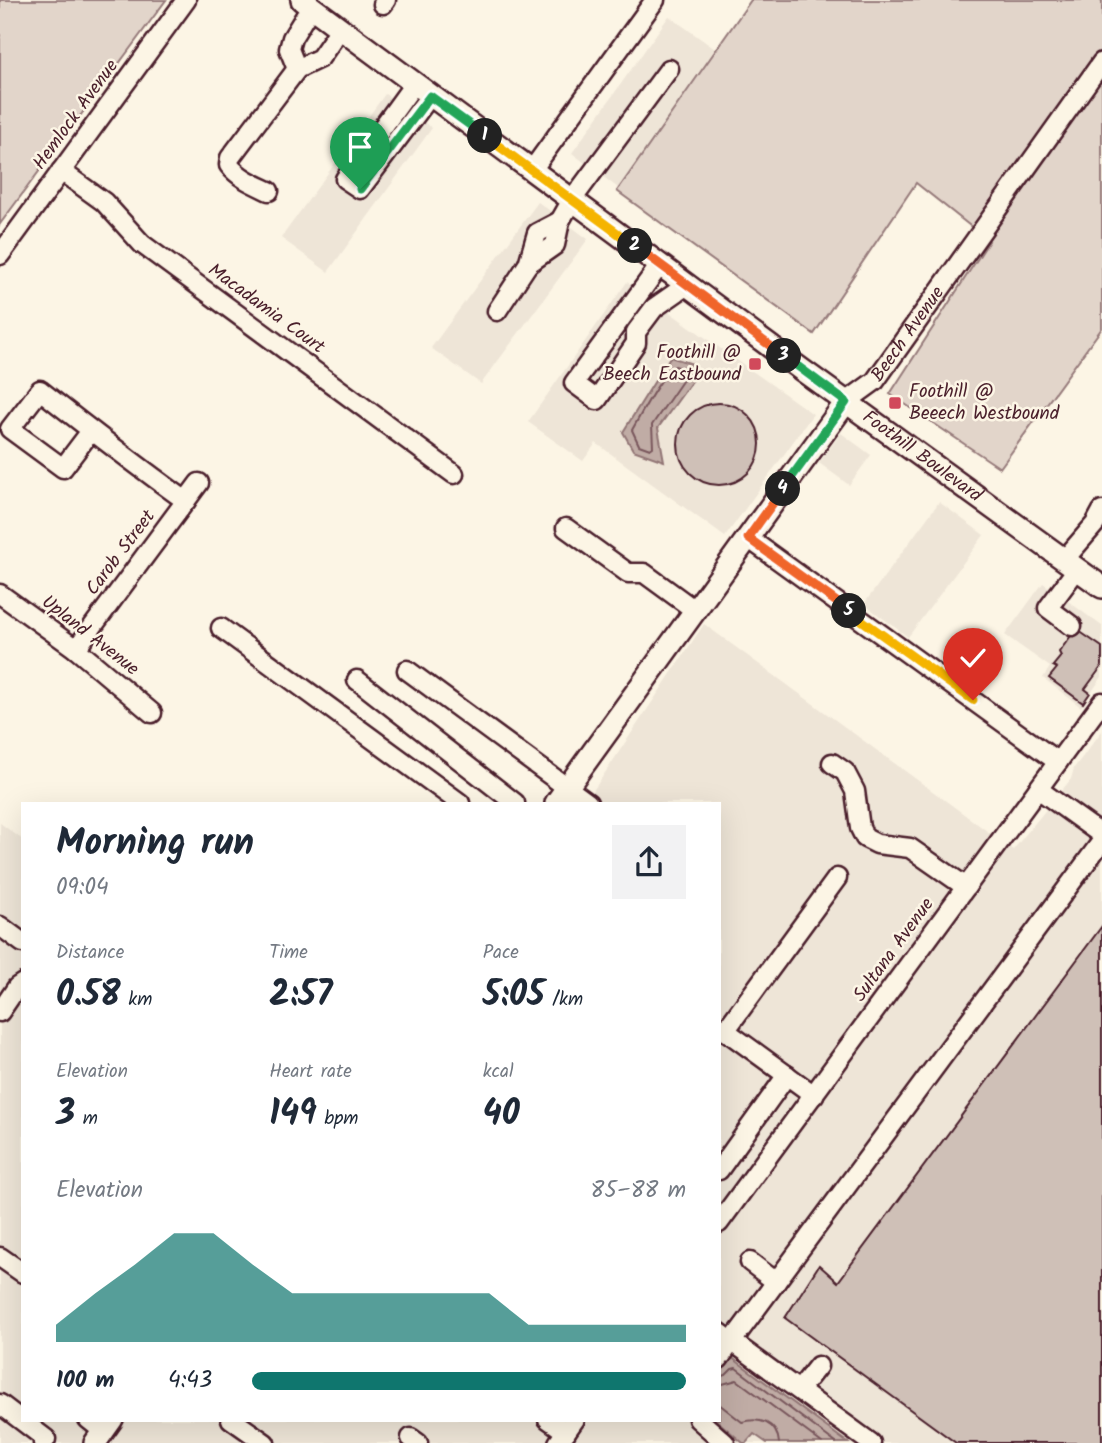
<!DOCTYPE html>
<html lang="en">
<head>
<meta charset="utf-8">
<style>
  :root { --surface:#fff; --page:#f2f2f3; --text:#1f2937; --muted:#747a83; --accent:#0f766e }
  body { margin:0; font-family:Kalam,sans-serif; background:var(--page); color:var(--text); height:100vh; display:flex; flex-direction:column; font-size:26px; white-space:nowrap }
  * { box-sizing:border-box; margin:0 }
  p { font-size:23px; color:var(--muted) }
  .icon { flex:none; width:38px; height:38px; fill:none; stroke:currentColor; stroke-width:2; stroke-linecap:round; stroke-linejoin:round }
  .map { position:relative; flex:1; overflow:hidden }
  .drawer { position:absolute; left:21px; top:802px; width:700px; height:620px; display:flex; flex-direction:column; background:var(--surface); border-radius:0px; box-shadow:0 7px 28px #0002 }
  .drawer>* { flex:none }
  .pin { position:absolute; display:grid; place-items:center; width:60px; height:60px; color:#fff; margin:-72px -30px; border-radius:50% 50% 50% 0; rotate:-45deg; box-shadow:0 0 7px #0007 }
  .pin .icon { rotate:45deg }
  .km { position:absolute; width:35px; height:35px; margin:-18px; border-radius:50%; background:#222; color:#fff; font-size:19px; line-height:35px; text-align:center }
  .round { display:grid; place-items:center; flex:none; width:74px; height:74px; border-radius:0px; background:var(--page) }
  .head { display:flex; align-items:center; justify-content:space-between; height:119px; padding:0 35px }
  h1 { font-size:38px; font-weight:600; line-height:52px }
  .metrics { display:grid; grid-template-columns:repeat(3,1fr); gap:10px; height:119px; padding:7px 35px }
  .metrics div { display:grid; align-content:center }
  .metrics b { font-size:35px; font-weight:600 }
  .metrics small { font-size:19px; font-weight:400 }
  .metrics p { font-size:19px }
  .chart { height:196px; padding:14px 35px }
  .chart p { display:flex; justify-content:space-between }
  .chart svg { width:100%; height:126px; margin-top:7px; fill:var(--accent); opacity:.7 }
  ul { padding:0 35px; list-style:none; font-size:23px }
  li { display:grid; grid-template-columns:112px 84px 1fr; align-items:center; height:52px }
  li i { height:18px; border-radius:9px; background:var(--accent) }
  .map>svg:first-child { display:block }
  .built { fill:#eee5d7 }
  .green { fill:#e2d5ca; stroke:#967a7a; stroke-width:2 }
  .water { fill:#c0aca5; stroke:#917474; stroke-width:2 }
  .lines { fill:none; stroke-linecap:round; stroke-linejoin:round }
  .shore { stroke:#79575c; stroke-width:2 }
  .building { fill:#cfc0b7; stroke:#4a1f2b; stroke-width:2 }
  .minor-casing { stroke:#4a1f2b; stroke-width:23 }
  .major-casing { stroke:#4a1f2b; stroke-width:26 }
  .minor { stroke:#fcf5e5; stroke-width:18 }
  .major { stroke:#fcf5e5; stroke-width:21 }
  .split-1-casing { stroke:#fff; stroke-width:14 }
  .split-2-casing { stroke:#fff; stroke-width:14 }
  .split-3-casing { stroke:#fff; stroke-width:14 }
  .split-4-casing { stroke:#fff; stroke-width:14 }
  .split-5-casing { stroke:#fff; stroke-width:14 }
  .split-6-casing { stroke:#fff; stroke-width:14 }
  .split-1 { stroke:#22a559; stroke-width:9 }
  .split-2 { stroke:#f5b400; stroke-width:9 }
  .split-3 { stroke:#f0652b; stroke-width:9 }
  .split-4 { stroke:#22a559; stroke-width:9 }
  .split-5 { stroke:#f0652b; stroke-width:9 }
  .split-6 { stroke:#f5b400; stroke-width:9 }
  .poi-dot { fill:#d1495b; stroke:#fcf5e5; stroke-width:2.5 }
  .labels { text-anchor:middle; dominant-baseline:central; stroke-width:5; stroke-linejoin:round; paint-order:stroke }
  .street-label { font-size:19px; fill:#4a1f2b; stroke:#fcf5e5 }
  .poi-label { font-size:19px; fill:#4a1f2b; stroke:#fcf5e5; text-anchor:end }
</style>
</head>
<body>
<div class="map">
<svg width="1102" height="1443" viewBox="0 0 1102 1443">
  <rect width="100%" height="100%" fill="#fcf5e5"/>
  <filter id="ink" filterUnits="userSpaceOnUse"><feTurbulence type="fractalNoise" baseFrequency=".0143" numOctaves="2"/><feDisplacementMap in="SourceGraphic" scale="14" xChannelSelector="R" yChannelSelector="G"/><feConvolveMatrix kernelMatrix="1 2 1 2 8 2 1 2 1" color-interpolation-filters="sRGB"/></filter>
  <g filter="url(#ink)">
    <!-- built -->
    <path class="built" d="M669 16 715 49 618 188 572 153Z
      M385 94 432 128 328 272 281 238Z
      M538 202 588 239 481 384 431 348Z
      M627 282 813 414 725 537 596 443 583 461 528 422Z
      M841 433 871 455 849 485 819 463Z
      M939 502 984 535 908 637 864 604Z
      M1043 583 1102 626V677L1081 707 1043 678 1050 667 1005 635Z
      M704 624 1013 850 1071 779 1074 768 1102 731V1443H0V823L23 840V1419H719V803H585Z"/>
    <!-- green -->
    <path class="green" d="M0 0H166L0 224Z
      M751 0H1102V328L1000 468 890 394 989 241 916 183 814 334 617 191Z"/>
    <!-- water -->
    <path class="water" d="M670 357 693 364 697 374 658 428 664 461 633 450 623 432Z
      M731 1357 848 1443H767L754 1434 746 1443H743L715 1419H719V1373Z"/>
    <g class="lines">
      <!-- shore -->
      <path class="shore" d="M675 366 686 370 687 374 652 425 653 447 650 449 639 445 632 430C642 413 660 376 675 366Z
        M719 1377 726 1375 732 1369 736 1368 836 1443
        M719 1385 737 1380 822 1443
        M719 1404 742 1422C759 1417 777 1422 779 1443"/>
    </g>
    <!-- building -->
    <path class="building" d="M678 444a41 41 0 1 1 82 0a41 41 0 1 1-82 0Z
      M1076 629 1102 647V666L1085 689 1090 693 1083 703 1049 678 1057 668 1053 666 1061 656 1059 652Z
      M1102 926V1443H956L785 1318 819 1265 838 1282Z"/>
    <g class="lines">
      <defs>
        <g id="minor">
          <path d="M383 4 386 0"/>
          <path d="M297 69 289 49 292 38 311 7"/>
          <path d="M414 84 345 179 360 189 430 96"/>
          <path d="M532 170 655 0"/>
          <path d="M61 171 104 202 142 244 454 474"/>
          <path d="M269 191C254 184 239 178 229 165L230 158 297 69 320 58 340 29"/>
          <path d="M0 255 186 0"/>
          <path d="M528 264 555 245 560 221 572 200 669 69"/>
          <path d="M660 265 574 383 597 400 636 343V332L654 308 687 285"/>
          <path d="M497 311 528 264 537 233 560 221"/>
          <path id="s1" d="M846 402 875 381 1102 62"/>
          <path d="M91 431 63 468 10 429 40 390C88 428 136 465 186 501"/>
          <path d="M566 528 628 573H644L696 611"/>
          <path d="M748 538 1058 762"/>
          <path d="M1064 560 1095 524 1102 511"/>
          <path d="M0 594 76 649 152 713"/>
          <path d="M1072 626 1048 608 1077 569"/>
          <path d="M221 628 460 803"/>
          <path d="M76 649 199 483"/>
          <path d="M407 670 588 803"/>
          <path d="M357 680 515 803"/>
          <path d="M832 763 845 772 855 791 860 828 865 838 877 844 910 848 966 887"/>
          <path d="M1038 789 1102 835"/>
          <path d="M0 926 23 943"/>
          <path d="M0 1012 17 987 23 983"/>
          <path d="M719 1026 814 1095"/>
          <path d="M725 1031 837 878"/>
          <path d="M719 1170 787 1075"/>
          <path d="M719 1223 1102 702"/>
          <path d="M0 1257 23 1273"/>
          <path d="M750 1262 776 1282"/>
          <path d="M719 1332 871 1443"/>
          <path d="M719 1359 1102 841"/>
          <path d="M799 1390 818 1366"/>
          <path d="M0 1404 46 1439 43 1443"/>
          <path d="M88 1419 103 1431"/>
          <path d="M231 1419 265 1443"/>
          <path d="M548 1419 566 1432"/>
          <path d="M698 1419 725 1443"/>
          <path d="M411 1438 418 1443"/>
          <path d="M558 1443 575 1419"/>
        </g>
        <g id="major">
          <path id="s2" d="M302 0 802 370 1102 587"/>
          <path d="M556 803 846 402"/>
          <path d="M95 1443 112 1419"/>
        </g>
      </defs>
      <!-- minor casing -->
      <use href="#minor" class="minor-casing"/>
      <!-- major casing -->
      <use href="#major" class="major-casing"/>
      <!-- minor -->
      <use href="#minor" class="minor"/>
      <!-- major -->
      <use href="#major" class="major"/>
    </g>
  </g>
  <g class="lines" filter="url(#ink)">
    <defs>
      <path id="split-1" d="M360 189 430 96 485 136"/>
      <path id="split-2" d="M485 136 635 246"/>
      <path id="split-3" d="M635 246 784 356"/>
      <path id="split-4" d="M783 489 846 402 784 356"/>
      <path id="split-5" d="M783 489 748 538 849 611"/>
      <path id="split-6" d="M849 611 973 700"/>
    </defs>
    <!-- split-1 casing -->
    <use href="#split-1" class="split-1-casing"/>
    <!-- split-2 casing -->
    <use href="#split-2" class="split-2-casing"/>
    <!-- split-3 casing -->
    <use href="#split-3" class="split-3-casing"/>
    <!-- split-4 casing -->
    <use href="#split-4" class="split-4-casing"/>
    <!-- split-5 casing -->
    <use href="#split-5" class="split-5-casing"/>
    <!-- split-6 casing -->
    <use href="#split-6" class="split-6-casing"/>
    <!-- split-1 -->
    <use href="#split-1" class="split-1"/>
    <!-- split-2 -->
    <use href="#split-2" class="split-2"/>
    <!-- split-3 -->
    <use href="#split-3" class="split-3"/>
    <!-- split-4 -->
    <use href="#split-4" class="split-4"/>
    <!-- split-5 -->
    <use href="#split-5" class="split-5"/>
    <!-- split-6 -->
    <use href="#split-6" class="split-6"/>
  </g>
  <!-- markers -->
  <g class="poi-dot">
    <rect x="748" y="357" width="14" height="14" rx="3.5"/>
    <rect x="888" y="396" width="14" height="14" rx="3.5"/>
  </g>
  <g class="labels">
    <!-- street labels -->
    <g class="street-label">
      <text transform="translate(76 115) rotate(-54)">Hemlock Avenue</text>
      <text transform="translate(266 309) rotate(36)">Macadamia Court</text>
      <text stroke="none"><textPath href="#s1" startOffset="93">Beech Avenue</textPath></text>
      <text stroke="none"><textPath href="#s2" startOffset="770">Foothill Boulevard</textPath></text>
      <text transform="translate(121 553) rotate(-53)">Carob Street</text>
      <text transform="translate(90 636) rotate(38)">Upland Avenue</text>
      <text transform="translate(894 950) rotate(-54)">Sultana Avenue</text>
    </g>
    <!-- poi labels -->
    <g class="poi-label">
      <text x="741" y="353">Foothill @<tspan x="741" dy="22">Beech Eastbound</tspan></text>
      <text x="909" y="392" text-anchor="start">Foothill @<tspan x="909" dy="22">Beeech Westbound</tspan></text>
    </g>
  </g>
</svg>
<div class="pin" style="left:360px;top:189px;background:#1e9e55"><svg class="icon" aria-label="arrive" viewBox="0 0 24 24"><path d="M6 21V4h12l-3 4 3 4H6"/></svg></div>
<div class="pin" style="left:973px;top:700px;background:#d93025"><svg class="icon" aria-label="check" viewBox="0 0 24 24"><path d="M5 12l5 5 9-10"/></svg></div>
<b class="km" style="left:485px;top:136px">1</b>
<b class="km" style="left:635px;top:246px">2</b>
<b class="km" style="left:784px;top:356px">3</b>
<b class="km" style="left:783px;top:489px">4</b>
<b class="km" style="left:849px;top:611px">5</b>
<section class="drawer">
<div class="head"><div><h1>Morning run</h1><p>09:04</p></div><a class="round"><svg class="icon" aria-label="share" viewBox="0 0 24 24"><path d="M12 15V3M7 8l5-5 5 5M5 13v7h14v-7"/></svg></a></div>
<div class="metrics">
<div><p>Distance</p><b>0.58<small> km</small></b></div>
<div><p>Time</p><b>2:57</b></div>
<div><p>Pace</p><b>5:05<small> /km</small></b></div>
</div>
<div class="metrics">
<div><p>Elevation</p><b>3<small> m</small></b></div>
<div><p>Heart rate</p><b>149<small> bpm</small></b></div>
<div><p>kcal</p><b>40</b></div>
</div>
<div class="chart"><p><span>Elevation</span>85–88 m</p>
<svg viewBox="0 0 160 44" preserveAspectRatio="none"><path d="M0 44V38L10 27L20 17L30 6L40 6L50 17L60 27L70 27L80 27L90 27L100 27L110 27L120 38L130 38L140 38L150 38L160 38V44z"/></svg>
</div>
<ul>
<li><b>100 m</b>4:43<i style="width:100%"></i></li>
</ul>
</section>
</div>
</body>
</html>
